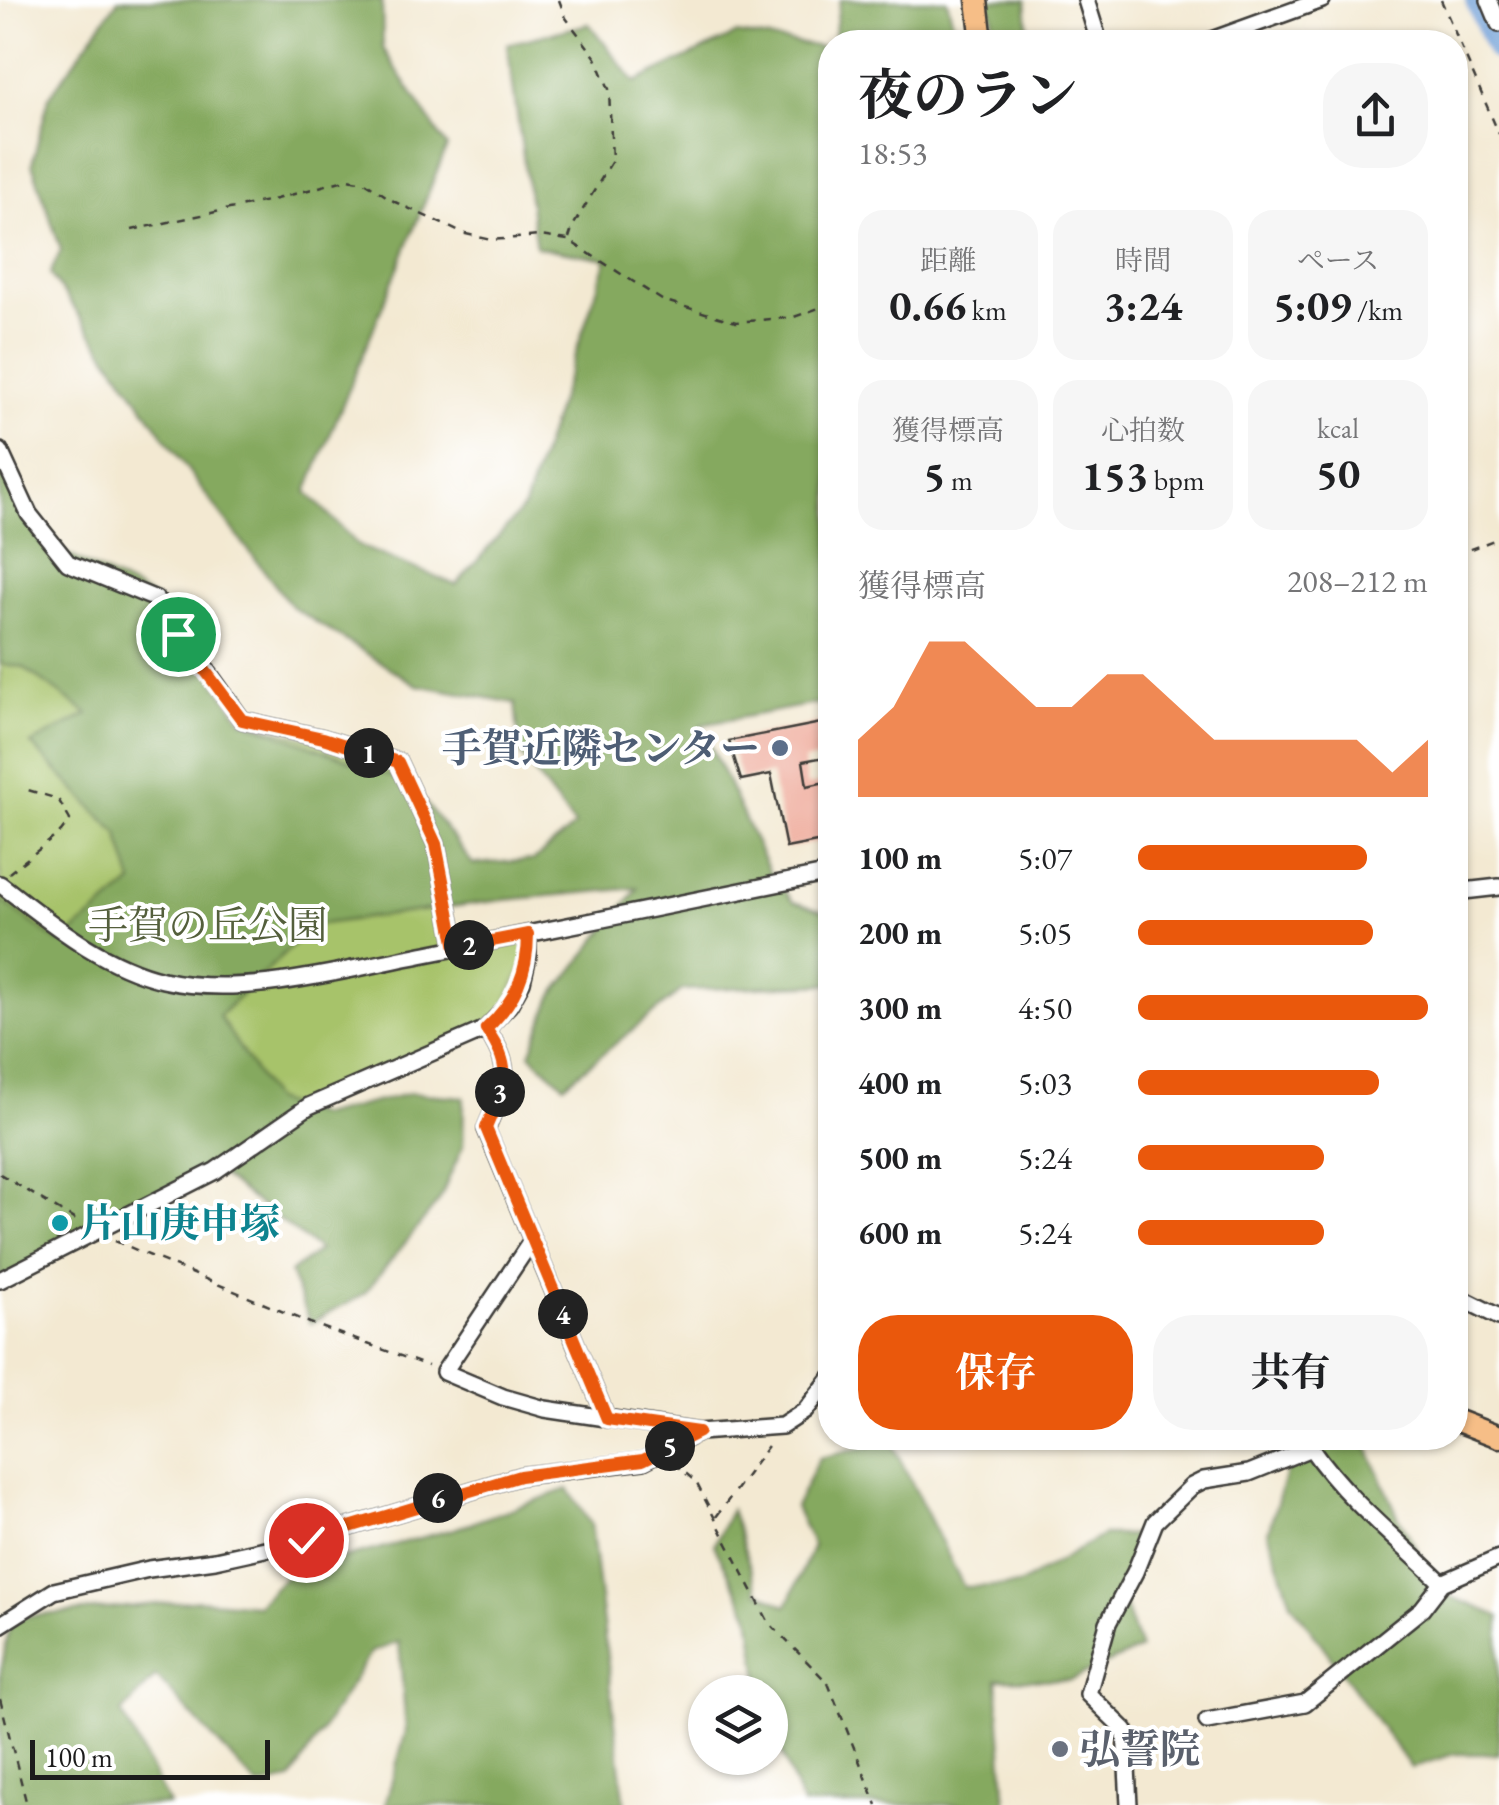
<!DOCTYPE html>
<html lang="ja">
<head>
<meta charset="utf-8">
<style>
  :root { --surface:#fff; --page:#f6f6f6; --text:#202124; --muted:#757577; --accent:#ea580c }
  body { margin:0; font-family:"EB Garamond","Noto Serif JP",serif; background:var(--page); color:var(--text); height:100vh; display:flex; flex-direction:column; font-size:38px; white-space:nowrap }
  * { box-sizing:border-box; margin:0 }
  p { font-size:32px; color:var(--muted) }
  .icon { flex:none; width:55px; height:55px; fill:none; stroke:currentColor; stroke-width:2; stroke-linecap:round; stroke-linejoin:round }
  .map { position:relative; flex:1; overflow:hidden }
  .drawer { position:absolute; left:818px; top:30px; width:650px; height:1420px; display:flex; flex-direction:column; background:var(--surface); border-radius:40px; box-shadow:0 2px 8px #0004 }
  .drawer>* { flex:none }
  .controls { position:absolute; left:688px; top:1675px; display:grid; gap:20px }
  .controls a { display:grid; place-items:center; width:100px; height:100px; border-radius:50%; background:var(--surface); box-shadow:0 2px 8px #0004; font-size:50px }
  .scale { position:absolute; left:30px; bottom:25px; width:240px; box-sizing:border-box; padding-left:10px; border:5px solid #1c1c1c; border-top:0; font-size:28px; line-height:35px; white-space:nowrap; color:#1c1c1c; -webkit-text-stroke:8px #fff; paint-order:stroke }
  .pin { position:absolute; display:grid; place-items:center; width:85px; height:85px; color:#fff; margin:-42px; border:5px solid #fff; border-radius:50%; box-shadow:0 2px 10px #0007 }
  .km { position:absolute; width:50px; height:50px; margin:-25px; border-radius:50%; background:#222; color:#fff; font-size:28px; line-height:50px; text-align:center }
  .round { display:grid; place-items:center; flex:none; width:105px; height:105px; border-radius:40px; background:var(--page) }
  .overview { display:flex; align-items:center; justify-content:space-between; height:170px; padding:0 40px }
  h1 { font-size:55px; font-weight:700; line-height:75px }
  .figures { display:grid; grid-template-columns:repeat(3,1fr); gap:15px; height:170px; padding:10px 40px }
  .figures div { display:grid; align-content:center; border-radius:25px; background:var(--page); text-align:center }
  .figures b { font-size:42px; font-weight:700 }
  .figures small { font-size:28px; font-weight:400 }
  .figures p { font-size:28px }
  .chart { height:280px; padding:20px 40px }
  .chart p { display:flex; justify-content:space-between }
  .chart svg { width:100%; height:180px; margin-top:10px; fill:var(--accent); opacity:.7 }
  .primary-button { display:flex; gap:20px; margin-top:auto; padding:20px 40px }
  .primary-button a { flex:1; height:115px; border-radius:40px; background:var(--accent); color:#fff; font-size:40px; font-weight:700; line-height:115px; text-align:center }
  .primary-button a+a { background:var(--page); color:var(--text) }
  ul { padding:0 40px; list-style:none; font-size:32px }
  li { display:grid; grid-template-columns:160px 120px 1fr; align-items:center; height:75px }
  li i { height:25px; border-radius:12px; background:var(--accent) }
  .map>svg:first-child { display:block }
  .green { fill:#a7c36b; stroke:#627044; stroke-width:2.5 }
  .forest { fill:#85a95f; stroke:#50623e; stroke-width:2.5 }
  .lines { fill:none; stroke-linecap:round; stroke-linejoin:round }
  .river { stroke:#6c9cd5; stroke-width:28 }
  .building { fill:#efad9e }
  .minor-casing { stroke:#3c3b37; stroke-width:20 }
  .major-casing { stroke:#3c3b37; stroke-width:25 }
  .path { stroke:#3c3b37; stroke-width:2.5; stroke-dasharray:8 8; stroke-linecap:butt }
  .minor { stroke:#fff; stroke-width:15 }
  .major { stroke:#f6be87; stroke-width:20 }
  .route-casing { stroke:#fff; stroke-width:20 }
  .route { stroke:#ea580c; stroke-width:12 }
  .service-dot { fill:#5c6f8a; stroke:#fff; stroke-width:4 }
  .culture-dot { fill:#0f9aa8; stroke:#fff; stroke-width:4 }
  .worship-dot { fill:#6b7280; stroke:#fff; stroke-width:4 }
  .labels { text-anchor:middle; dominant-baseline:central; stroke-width:8; stroke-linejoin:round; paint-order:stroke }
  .service-label { font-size:40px; font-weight:bold; fill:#4e5e75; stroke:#fff; text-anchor:end }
  .park-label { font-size:40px; fill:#545f3c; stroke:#fff }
  .culture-label { font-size:40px; font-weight:bold; fill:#0d838f; stroke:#fff; text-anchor:start }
  .worship-label { font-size:40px; font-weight:bold; fill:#5b616d; stroke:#fff; text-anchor:start }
</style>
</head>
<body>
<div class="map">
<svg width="1499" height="1805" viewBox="0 0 1499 1805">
  <rect width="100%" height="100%" fill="#fff"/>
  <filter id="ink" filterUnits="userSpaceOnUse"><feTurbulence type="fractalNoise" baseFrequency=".01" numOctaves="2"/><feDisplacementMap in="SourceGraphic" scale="20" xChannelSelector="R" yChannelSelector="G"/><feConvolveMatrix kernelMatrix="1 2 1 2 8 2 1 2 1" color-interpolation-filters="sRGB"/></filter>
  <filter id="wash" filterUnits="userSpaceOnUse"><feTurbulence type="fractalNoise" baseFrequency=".0048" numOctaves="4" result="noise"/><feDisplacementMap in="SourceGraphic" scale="40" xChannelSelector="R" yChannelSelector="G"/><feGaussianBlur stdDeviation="2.25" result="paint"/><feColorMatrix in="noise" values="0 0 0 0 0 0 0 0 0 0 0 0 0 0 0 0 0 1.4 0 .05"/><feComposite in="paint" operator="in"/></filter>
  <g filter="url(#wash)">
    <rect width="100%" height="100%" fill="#f3e9d2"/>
    <!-- green -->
    <path class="green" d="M0 451 29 514 68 562 242 720 398 762 456 947 528 934V956L500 1016 309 1106 0 1279Z"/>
    <!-- forest -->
    <path class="forest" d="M118 0H382L383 48 447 147 307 492 359 546 456 585 524 507 607 259 536 247 507 44 589 24 635 82 737 34 830 48V701L701 725 770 873 793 902 830 913V984L682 990 564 1085 530 1054 552 997 638 888 503 900 314 925 219 1016 273 1100 320 1116 411 1093 464 1097 463 1146 439 1201 364 1294 310 1323 290 1273 319 1250 215 1171 0 1279V899L60 943 133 883 118 834 31 744 88 714 23 667 0 664V452L57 549 156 599 242 720 410 783 473 864 534 860 575 826 520 754 515 703 417 685 292 607 197 483 50 274 61 250 32 164 49 97Z
      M840 0H947L958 42H833Z
      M988 0H1026L1029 42H991L993 17Z
      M1336 1438H1351L1368 1448 1399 1518 1442 1593 1499 1616V1754H1454L1411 1768 1291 1602 1268 1532 1287 1470 1307 1445Z
      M891 1441 964 1587 1019 1585 1103 1535H1142L1123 1601 1140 1649 1071 1680 997 1679 1006 1805H802L770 1722V1692H761L750 1615 714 1545 731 1509 758 1591 787 1606 813 1546 795 1507 819 1458Z
      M568 1489 591 1524 625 1805H385L406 1731 399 1642 371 1652 291 1780 258 1787 156 1676 122 1713 169 1805H3L0 1788V1676L11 1618 199 1600 257 1605 289 1572 454 1529Z"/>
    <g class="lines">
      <!-- river -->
      <path class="river" d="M1479 0 1499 47"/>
    </g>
    <g id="blocks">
      <!-- building -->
      <path class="building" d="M826 722 830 756 803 761 807 786 830 781V833L820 835 822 841 786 848 771 774 741 780 729 741Z"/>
    </g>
  </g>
  <g filter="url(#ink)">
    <use href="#blocks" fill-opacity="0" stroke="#3c3b37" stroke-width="2.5"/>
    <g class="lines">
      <defs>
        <path id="minor" d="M1086 0 1099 42
          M1489 0 1499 24
          M1206 42 1322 0
          M0 451 29 514 68 563 156 599 242 720 323 738 398 762 436 844 456 948
          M0 884C50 922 100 965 163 980 244 999 346 969 426 954 561 928 695 900 830 873
          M1455 892 1499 887
          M486 1029C516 1071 504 1084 486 1129L607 1419
          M532 1240 444 1372 503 1397 545 1409 699 1432
          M0 1280 215 1171 309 1106 486 1029 509 1005 522 982 528 956V934
          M1455 1295 1499 1317
          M1311 1448C1346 1499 1398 1540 1442 1583
          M0 1625 54 1591 149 1569 215 1560 306 1540 520 1476 643 1461 699 1432 782 1426 805 1411 830 1379
          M1207 1721 1305 1703 1422 1609 1442 1583 1499 1558
          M1129 1805 1125 1730 1088 1694 1108 1623 1135 1572 1155 1522 1192 1486 1204 1480 1249 1473 1311 1448 1309 1438"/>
        <path id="major" d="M977 0 982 42
          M1455 1420 1499 1437"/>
      </defs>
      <!-- minor casing -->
      <use href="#minor" class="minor-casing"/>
      <!-- major casing -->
      <use href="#major" class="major-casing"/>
      <!-- path -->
      <path class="path" d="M559 0 566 18 596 58 609 89 612 161 573 226 569 238
        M1441 0 1499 134
        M132 230 276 199 348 179 365 182 395 202 462 233 491 240 540 236 568 240 662 300 736 322 794 317 830 304
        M1455 555 1499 538
        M9 873 61 832 70 820 58 799 21 788
        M0 1174 77 1221
        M115 1241 310 1323 428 1366
        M674 1463 696 1482 769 1623 828 1683 877 1805
        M716 1517 770 1443
        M0 1699 27 1805"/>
      <!-- minor -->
      <use href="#minor" class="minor"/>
      <!-- major -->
      <use href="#major" class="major"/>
    </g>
  </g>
  <g class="lines" filter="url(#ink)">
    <defs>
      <path id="route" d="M178 634 242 720 323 738 398 762 436 844 456 948 528 934C528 973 515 1002 486 1029 516 1071 504 1084 486 1128L607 1419 699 1432 643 1460 520 1476 306 1540"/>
    </defs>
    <!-- route casing -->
    <use href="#route" class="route-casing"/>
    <!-- route -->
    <use href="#route" class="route"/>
  </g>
  <!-- markers -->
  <circle class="service-dot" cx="780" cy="748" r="10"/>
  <circle class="culture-dot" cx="60" cy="1223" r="10"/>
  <circle class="worship-dot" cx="1060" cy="1749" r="10"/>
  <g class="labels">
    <!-- service labels -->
    <g class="service-label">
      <text x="760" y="748">手賀近隣センター</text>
    </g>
    <!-- park labels -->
    <g class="park-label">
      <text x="208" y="925">手賀の丘公園</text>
    </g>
    <!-- culture labels -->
    <g class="culture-label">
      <text x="80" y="1223">片山庚申塚</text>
    </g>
    <!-- worship labels -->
    <g class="worship-label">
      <text x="1080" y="1749">弘誓院</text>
    </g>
  </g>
</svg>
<div class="controls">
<a><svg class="icon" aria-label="layers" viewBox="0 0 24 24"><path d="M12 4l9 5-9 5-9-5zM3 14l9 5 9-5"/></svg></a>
</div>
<div class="scale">100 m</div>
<div class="pin" style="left:178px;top:634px;background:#1e9e55"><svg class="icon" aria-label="arrive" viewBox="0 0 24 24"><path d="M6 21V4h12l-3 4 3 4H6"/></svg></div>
<div class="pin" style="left:306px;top:1540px;background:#d93025"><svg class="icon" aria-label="check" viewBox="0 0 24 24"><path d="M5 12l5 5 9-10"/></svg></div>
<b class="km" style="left:369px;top:753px">1</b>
<b class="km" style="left:469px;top:945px">2</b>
<b class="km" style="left:500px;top:1092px">3</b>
<b class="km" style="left:563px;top:1314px">4</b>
<b class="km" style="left:670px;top:1446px">5</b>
<b class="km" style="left:438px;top:1498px">6</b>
<section class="drawer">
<div class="overview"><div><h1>夜のラン</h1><p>18:53</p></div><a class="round"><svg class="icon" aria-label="share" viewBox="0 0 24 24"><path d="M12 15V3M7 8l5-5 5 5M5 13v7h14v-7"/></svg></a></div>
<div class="figures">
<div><p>距離</p><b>0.66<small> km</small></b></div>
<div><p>時間</p><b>3:24</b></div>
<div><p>ペース</p><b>5:09<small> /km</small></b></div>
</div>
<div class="figures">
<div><p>獲得標高</p><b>5<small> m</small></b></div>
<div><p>心拍数</p><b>153<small> bpm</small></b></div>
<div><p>kcal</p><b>50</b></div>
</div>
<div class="chart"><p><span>獲得標高</span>208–212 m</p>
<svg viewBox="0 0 160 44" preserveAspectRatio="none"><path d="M0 44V30L10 22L20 6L30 6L40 14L50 22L60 22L70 14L80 14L90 22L100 30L110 30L120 30L130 30L140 30L150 38L160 30V44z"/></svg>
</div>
<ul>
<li><b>100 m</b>5:07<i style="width:79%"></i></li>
<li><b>200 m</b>5:05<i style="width:81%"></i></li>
<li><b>300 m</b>4:50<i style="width:100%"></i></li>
<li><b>400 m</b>5:03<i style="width:83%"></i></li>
<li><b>500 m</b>5:24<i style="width:64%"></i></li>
<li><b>600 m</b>5:24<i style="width:64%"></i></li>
</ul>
<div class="primary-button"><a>保存</a><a>共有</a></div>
</section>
</div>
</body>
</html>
